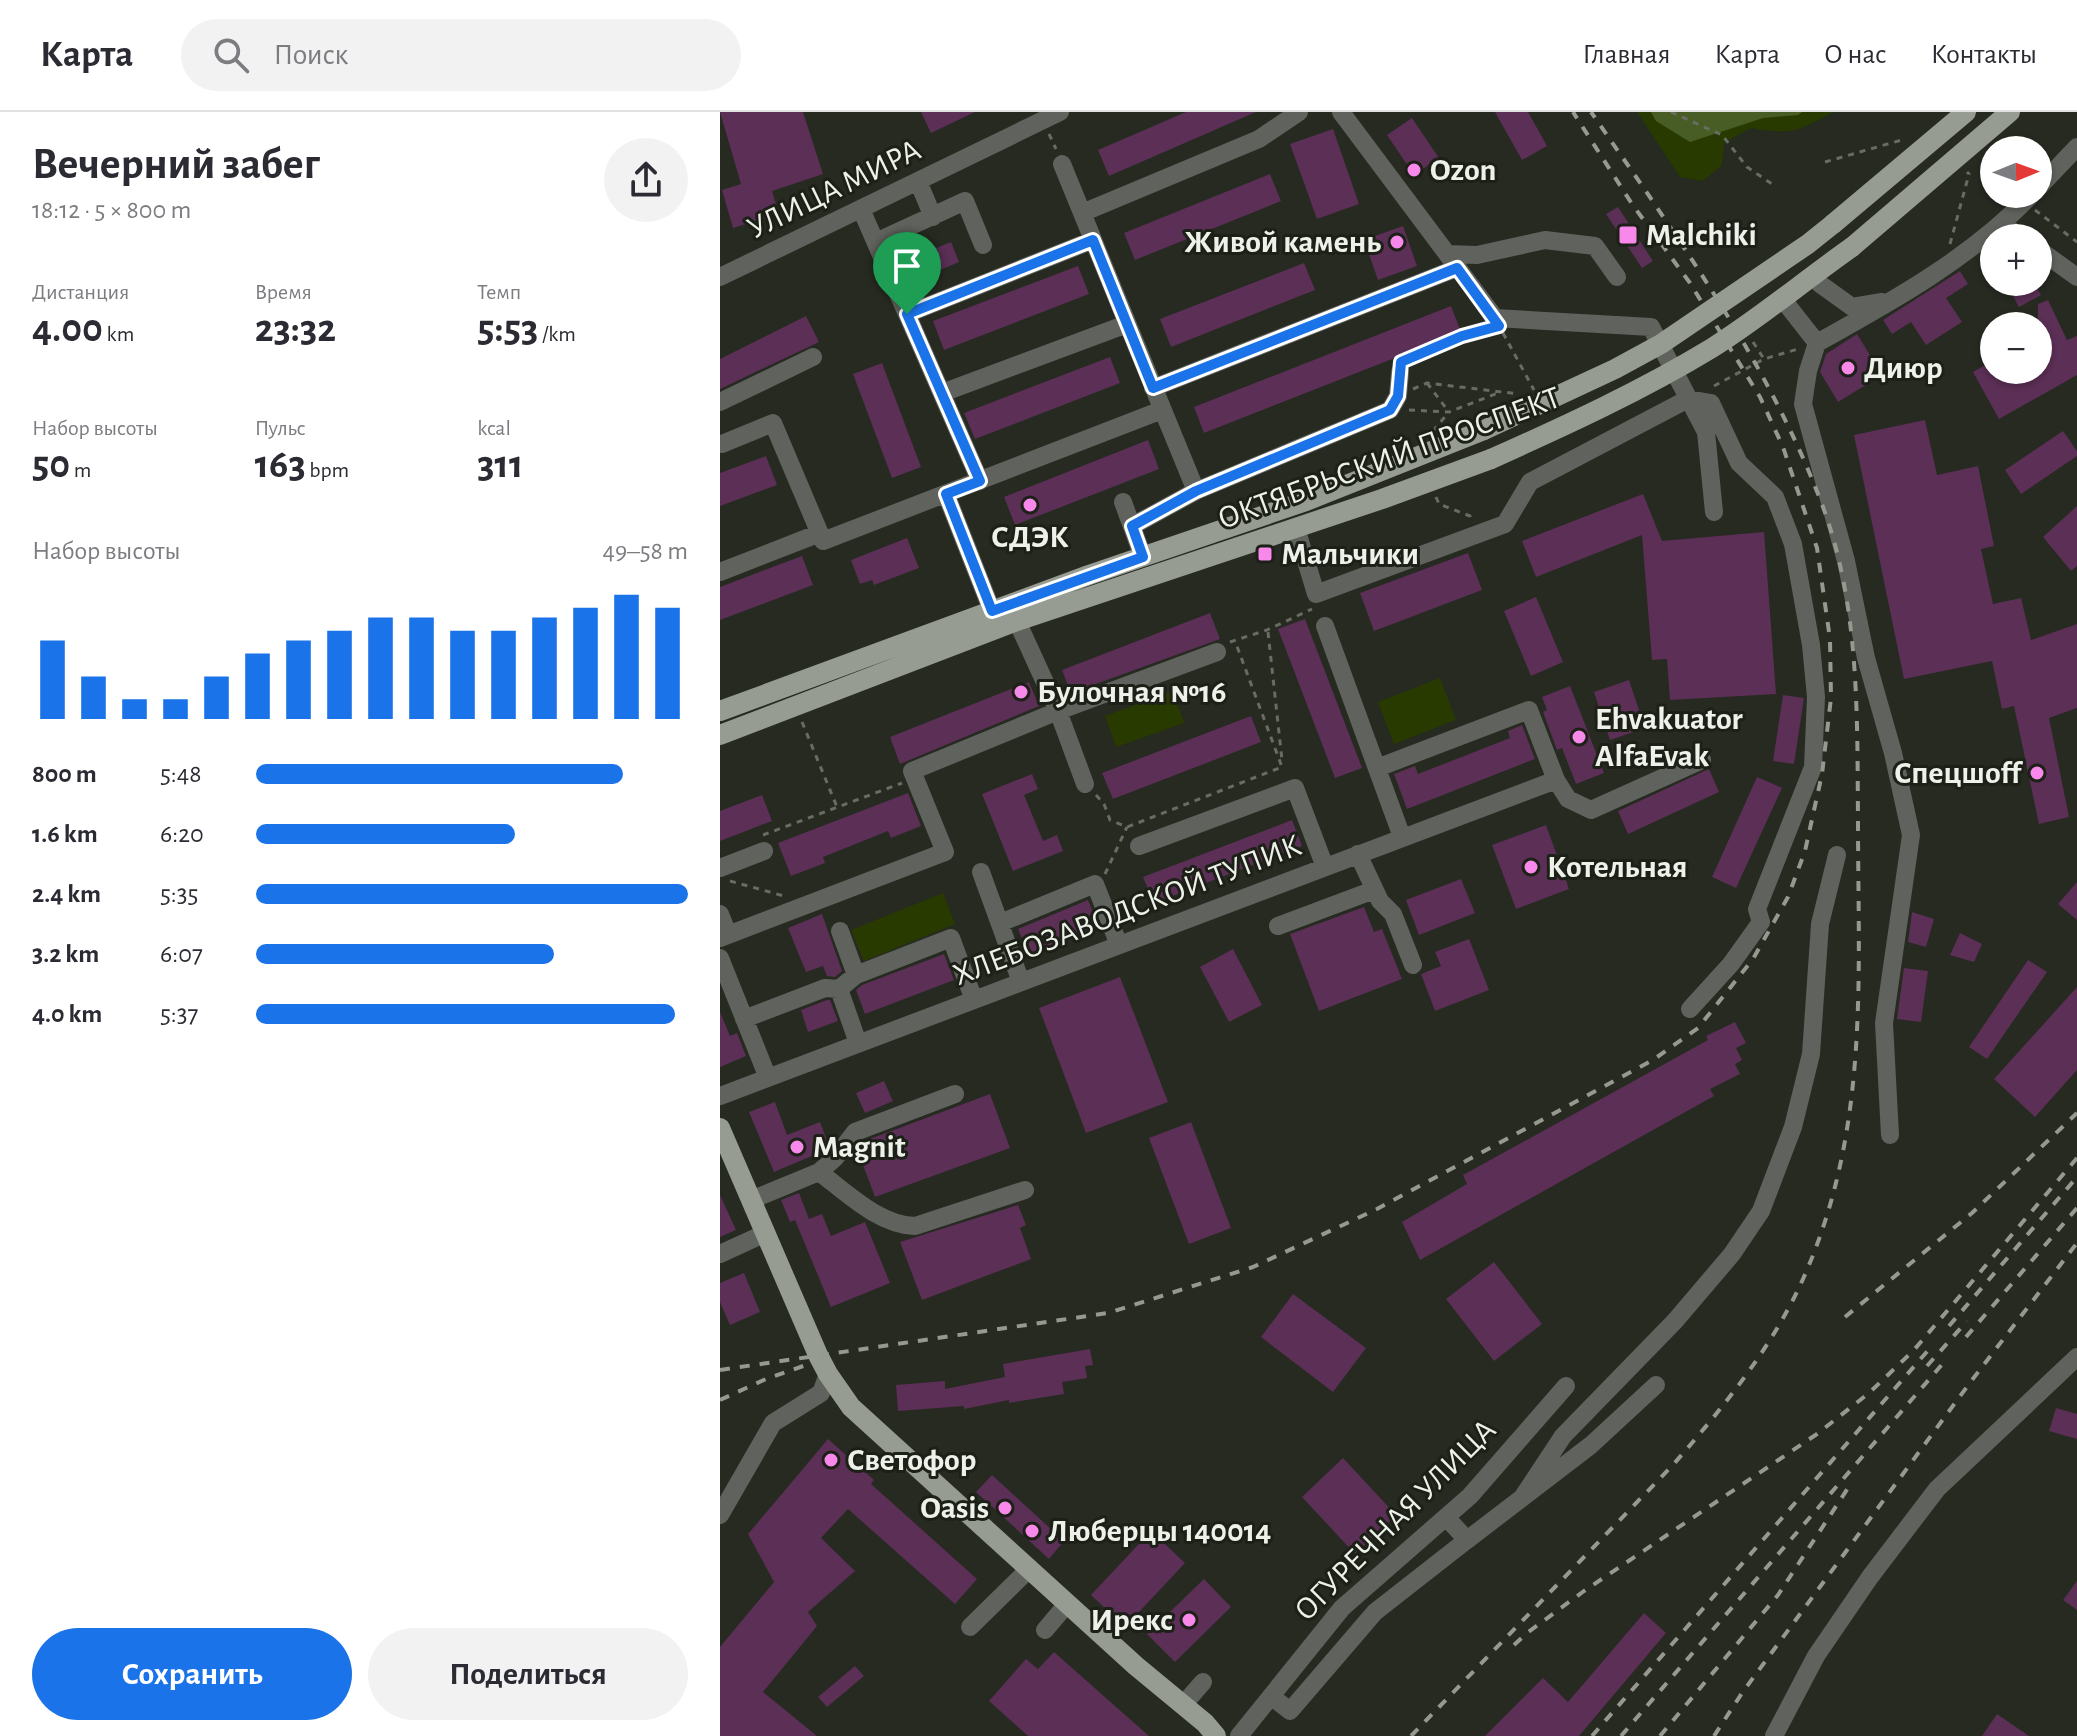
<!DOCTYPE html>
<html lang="ru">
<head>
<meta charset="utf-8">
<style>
  :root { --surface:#fff; --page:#f2f2f3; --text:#2b2b33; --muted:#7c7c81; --line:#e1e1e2; --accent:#1a73e8 }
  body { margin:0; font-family:"Alegreya Sans",sans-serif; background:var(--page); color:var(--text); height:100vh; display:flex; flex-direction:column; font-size:30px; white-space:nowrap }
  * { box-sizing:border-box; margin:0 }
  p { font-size:26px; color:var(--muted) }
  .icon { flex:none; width:44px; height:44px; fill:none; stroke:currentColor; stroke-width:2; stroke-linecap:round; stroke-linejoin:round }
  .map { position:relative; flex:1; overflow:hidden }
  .sheet { display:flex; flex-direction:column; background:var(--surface); width:720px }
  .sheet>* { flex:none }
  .needle { width:52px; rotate:89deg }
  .buttons { position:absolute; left:1260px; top:24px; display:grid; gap:16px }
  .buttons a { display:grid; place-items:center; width:72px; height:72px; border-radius:50%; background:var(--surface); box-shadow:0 2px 6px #0004; font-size:40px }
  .pin { position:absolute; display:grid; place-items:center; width:68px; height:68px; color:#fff; margin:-82px -34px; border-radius:50% 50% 50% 0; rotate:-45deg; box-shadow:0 0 8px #0007 }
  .pin .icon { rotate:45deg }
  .round { display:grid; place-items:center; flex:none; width:84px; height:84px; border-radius:42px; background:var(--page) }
  .overview { display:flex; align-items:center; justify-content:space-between; height:136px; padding:0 32px }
  h1 { font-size:44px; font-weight:700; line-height:60px }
  .metrics { display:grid; grid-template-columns:repeat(3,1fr); gap:12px; height:136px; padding:8px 32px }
  .metrics div { display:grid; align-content:center }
  .metrics b { font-size:40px; font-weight:700 }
  .metrics small { font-size:22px; font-weight:400 }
  .metrics p { font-size:22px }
  .chart { height:224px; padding:16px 32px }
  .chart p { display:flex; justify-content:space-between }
  .chart svg { width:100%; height:144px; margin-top:8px; stroke:var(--accent); stroke-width:6 }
  .cta { display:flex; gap:16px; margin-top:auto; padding:16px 32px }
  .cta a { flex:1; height:92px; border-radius:48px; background:var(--accent); color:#fff; font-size:32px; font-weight:700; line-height:92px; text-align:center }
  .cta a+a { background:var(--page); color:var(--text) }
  ul { padding:0 32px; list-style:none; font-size:26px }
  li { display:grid; grid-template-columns:128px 96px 1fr; align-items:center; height:60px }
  li i { height:20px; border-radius:10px; background:var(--accent) }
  header { display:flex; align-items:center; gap:48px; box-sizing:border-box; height:112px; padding:0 40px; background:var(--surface); border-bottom:2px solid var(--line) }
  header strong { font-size:38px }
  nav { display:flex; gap:44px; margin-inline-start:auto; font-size:28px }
  .search { width:560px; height:72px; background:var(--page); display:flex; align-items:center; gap:20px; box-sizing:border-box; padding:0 28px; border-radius:44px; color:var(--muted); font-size:30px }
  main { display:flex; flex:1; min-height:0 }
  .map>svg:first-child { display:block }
  .green { fill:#283a00 }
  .forest { fill:#485d26 }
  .building { fill:#5b2f56 }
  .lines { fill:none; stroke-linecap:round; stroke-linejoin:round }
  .path { stroke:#686c63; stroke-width:3; stroke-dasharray:6 6; stroke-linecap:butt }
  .minor { stroke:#60625d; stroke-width:18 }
  .major { stroke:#979c92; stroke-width:20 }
  .rail { stroke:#959990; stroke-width:4; stroke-dasharray:10 10; stroke-linecap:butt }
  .major-bridge { stroke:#979c92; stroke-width:20 }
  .route-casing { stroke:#fff; stroke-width:16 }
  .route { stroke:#1a73e8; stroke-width:10 }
  .poi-dot { fill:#f888ea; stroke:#1c2017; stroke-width:3 }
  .labels { text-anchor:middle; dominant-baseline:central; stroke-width:6; stroke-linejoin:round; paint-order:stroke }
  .poi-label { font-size:32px; font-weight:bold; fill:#edf1ea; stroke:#1c2017; text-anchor:start }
  .street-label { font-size:32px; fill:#edf1ea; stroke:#1c2017 }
</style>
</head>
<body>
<header>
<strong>Карта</strong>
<div class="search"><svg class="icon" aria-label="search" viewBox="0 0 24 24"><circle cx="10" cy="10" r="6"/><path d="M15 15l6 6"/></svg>Поиск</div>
<nav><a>Главная</a><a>Карта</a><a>О нас</a><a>Контакты</a></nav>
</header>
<main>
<section class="sheet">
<div class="overview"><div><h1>Вечерний забег</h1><p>18:12 · 5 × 800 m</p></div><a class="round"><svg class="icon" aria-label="share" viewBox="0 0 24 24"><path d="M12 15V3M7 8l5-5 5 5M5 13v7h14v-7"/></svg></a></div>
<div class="metrics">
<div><p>Дистанция</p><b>4.00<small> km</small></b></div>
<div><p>Время</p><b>23:32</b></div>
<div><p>Темп</p><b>5:53<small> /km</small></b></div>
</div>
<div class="metrics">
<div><p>Набор высоты</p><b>50<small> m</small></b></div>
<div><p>Пульс</p><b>163<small> bpm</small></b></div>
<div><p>kcal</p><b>311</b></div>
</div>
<div class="chart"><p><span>Набор высоты</span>49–58 m</p>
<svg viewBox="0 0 160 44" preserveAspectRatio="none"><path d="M5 44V20M15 44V31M25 44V38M35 44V38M45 44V31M55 44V24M65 44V20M75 44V17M85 44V13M95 44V13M105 44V17M115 44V17M125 44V13M135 44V10M145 44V6M155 44V10"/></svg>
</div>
<ul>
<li><b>800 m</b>5:48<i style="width:85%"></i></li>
<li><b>1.6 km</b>6:20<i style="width:60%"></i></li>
<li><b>2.4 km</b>5:35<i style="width:100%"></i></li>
<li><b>3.2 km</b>6:07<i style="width:69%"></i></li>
<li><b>4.0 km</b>5:37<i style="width:97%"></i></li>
</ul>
<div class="cta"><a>Сохранить</a><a>Поделиться</a></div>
</section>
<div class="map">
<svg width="1357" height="1624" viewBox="0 0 1357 1624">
  <rect width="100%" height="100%" fill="#262a20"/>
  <!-- green -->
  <path class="green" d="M917 0H1113C1078 20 1071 23 1031 16L1004 31 1002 53 983 69 960 65Z
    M720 566 736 608 674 632 658 590Z
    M453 579 464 611 396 635 385 604Z
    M223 781 235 812 144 849 131 818Z"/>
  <!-- forest -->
  <path class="forest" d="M931 0H1082L1078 3 1043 6 970 30 936 9Z"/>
  <!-- building -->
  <path class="building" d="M0 0H83L103 62 52 79 59 102 13 116 2 78 21 72Z
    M201 0H255L211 21Z
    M466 0H536L389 64 378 38Z
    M775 0H808L827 34 802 48Z
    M692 6 719 46 694 63 667 23Z
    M613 17 639 92 597 107 570 32Z
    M550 62 561 89 415 148 404 121Z
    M898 95 933 149 922 156 886 102Z
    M683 114 697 154 658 168 644 128Z
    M231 130 239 150 199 167 191 146Z
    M584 151 595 178 451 235 440 207Z
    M358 154 369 182 224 238 213 209Z
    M1240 159 1248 172 1226 186 1242 210 1206 233 1191 210 1172 222 1163 208Z
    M1315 172 1321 183 1299 195 1293 184Z
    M1328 188 1347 228 1357 224V263L1279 307 1253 260 1274 248V258H1318V192Z
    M731 194 741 220 484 321 474 295Z
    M86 204 99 230 0 277V247Z
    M1137 222 1162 263 1118 290 1100 260 1106 242Z
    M390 245 400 271 255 327 244 301Z
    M162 251 201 355 172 366 133 262Z
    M1205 308 1217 363 1258 354 1274 434 1261 437 1273 492 1301 486 1311 528 1357 512V596L1329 606 1349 705 1319 712 1294 594 1282 597 1272 549 1184 567 1134 323Z
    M1343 319 1357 339V344L1301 382 1285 358Z
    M428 328 439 357 295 413 284 385Z
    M46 344 57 373 0 394V361Z
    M923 382 942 429 1044 420 1056 582 950 588 947 547 932 548 922 423 816 465 802 429Z
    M1357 394V454L1351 459 1323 425Z
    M187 426 199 456 154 473 152 468 140 472 131 448Z
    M748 441 762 478 654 519 640 481Z
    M82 444 93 473 0 508V475Z
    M816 485 843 550 811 564 784 499Z
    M490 501 500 527 351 581 342 558Z
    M585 507 642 656 615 666 558 517Z
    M909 568 925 616 890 628 874 580Z
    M309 570 319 594 180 652 170 625Z
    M850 574 884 661 856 672 842 636 837 638 823 600 827 598 822 585Z
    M1063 583 1084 586 1074 652 1053 649Z
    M531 604 541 630 393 687 382 661Z
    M802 613 815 647 687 697 674 662 695 654 698 662 790 626 788 619Z
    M989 657 999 680 908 722 898 699Z
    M312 662 318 677 304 683 323 729 337 723 343 739 293 759 262 682Z
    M1037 665 1062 676 1016 776 992 765Z
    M188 681 201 714 171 726 168 719 103 745 105 751 71 764 58 731Z
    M42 683 52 709 0 729V699Z
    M572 708 582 734 434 791 423 765Z
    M826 713 849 777 796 797 772 733Z
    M741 767 755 801 699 823 686 788Z
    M1357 770V808L1338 792Z
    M368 788 379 815 308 842 298 817Z
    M644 795 654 820 662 817 682 867 599 899 570 822Z
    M1192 800 1214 807 1206 835 1188 830Z
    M102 802 122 859 115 865 107 864 103 854 86 860 68 816Z
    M1240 821 1262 832 1254 850 1230 843Z
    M749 827 769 878 715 899 701 862 721 854 715 840Z
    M513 837 542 893 509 910 480 855Z
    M224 842 234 868 145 902 136 878 142 873Z
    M1308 848 1327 860 1267 947 1249 935Z
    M1184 856 1208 859 1201 910 1177 907Z
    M400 865 448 990 366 1021 319 896Z
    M1357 875V958L1315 1005 1274 967Z
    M107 888H110L118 909 88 920 81 898Z
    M0 900 10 924 17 921 26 944 0 955Z
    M1015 910 1026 931 1016 936 1022 948 1015 952 1020 962 990 977 994 984 700 1148 682 1110 747 1072 743 1063 988 928 986 924Z
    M164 969 173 989 145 1001 136 981Z
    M270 982 290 1036 155 1085 137 1037 142 1030Z
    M55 990 67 1023 100 1010 109 1034 106 1038 54 1060 29 1000Z
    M471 1010 511 1116 469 1132 429 1026Z
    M79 1081 89 1107 102 1102 111 1124 145 1110 170 1171 111 1195 75 1108 70 1110 61 1088Z
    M0 1083 16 1118 0 1125Z
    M298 1093 306 1113 300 1116 311 1147 202 1188 180 1130Z
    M774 1150 822 1212 774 1249 726 1187Z
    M24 1161 40 1200 10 1213 0 1190V1171Z
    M573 1182 646 1236 613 1280 541 1225Z
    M370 1237 373 1253 365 1254 367 1266 342 1270 344 1282 289 1291V1288L244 1297V1294L178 1299 176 1273 225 1269V1277L285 1265 283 1252Z
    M1336 1296 1357 1302V1327L1329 1319Z
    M108 1327 154 1368 151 1372 257 1467 235 1492 128 1397 101 1426 135 1459 88 1500 97 1514 43 1580 97 1624H0V1535L54 1470 28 1422Z
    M623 1346 676 1403 635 1442 582 1385Z
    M272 1363 344 1429 329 1447 256 1380Z
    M431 1419 465 1451 405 1515 371 1483Z
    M484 1467 511 1495 455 1550 427 1522Z
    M1357 1469V1498L1343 1488Z
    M924 1501 946 1521 859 1624H765L823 1566 848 1590Z
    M334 1540 429 1624H308L269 1589 306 1547 318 1557Z
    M135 1554 144 1564 107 1595 98 1585Z
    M1277 1602 1309 1624H1262Z"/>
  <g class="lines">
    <!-- path -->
    <path class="path" d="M951 0 1002 23 1027 55 1055 74
      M329 22 336 37
      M1105 50 1185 27
      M1315 98 1357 130
      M1230 132 1249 62 1247 60
      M783 221 814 278
      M1033 230 1044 247
      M689 246 764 218
      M707 271 729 300
      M994 274 1044 247 1078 237
      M693 277 707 271 799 282
      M689 298 729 300 778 281
      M713 319 729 300
      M716 385 719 392 750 404 751 408
      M548 520 562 648
      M510 530 547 518 592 497
      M82 610 117 695
      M376 683 384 692 390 708 407 715 562 655 515 529
      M43 723 182 671
      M385 762 407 715
      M10 769 64 784"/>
    <!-- minor -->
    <path class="minor" d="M621 0 775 206 931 215 986 320 994 400
      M342 52 476 379
      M198 69 213 105
      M1318 76 1357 35
      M141 97 260 369
      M362 101 539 27 579 0
      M1283 113 1302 126
      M156 130 245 89 263 133
      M1318 137 1357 165
      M727 142 757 143 825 128 875 134 897 165
      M0 165 340 0
      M1100 172 1132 195 1162 190
      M1068 194 1097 231
      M187 202 373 128
      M433 276 737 156
      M222 281 407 212
      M0 290 93 245
      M2 332 53 311 103 429 442 298
      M226 382 272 499
      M403 390 423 445
      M412 414 476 379 670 298 678 284 680 260
      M576 416 596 482 785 412 810 370 968 287 991 291 1019 351 1055 385 1073 432 1091 533 1096 585 1093 655 1037 797 1041 810 1011 852 970 897
      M0 460 100 421
      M605 514 682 725
      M657 656 809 598 836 668 848 687 871 698 982 648
      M365 672 338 599 497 540
      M419 734 575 676 605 755
      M638 742 660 789 673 802 693 853
      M0 756 44 739
      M261 760 301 870
      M0 802 8 822
      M280 811 375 772 399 833
      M558 814 654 778
      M120 819 136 863
      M0 826 225 740 192 659 338 599 297 509
      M0 846 48 966
      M119 877 136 863 231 826 254 888
      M24 907 105 876 119 877 138 931
      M0 984 836 668
      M1170 1023 1164 911 1191 723 1173 641 1146 546 1126 449 1083 292 1088 259 1097 231C1173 189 1252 145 1312 82
      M99 1060 115 1046 135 1020 235 982
      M31 1088 99 1060C127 1081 159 1113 195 1114L305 1078
      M0 1142 46 1121
      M802 1386 843 1324 955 1209 1012 1142 1041 1099 1073 1015 1091 942 1100 812 1117 743
      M0 1403 53 1311 101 1281 108 1262
      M747 1428 871 1333 936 1273
      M250 1515 309 1457
      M325 1518 347 1492
      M551 1584 570 1599 655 1500 747 1428 726 1405
      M463 1593 483 1570
      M519 1624 622 1496 750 1384 846 1274
      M1054 1624 1096 1544 1150 1465 1217 1377 1357 1245"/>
    <!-- major -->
    <path class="major" d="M1113 112 1246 0
      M1132 135 1290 0
      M0 599 369 463 586 389 764 318
      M0 623 297 509 662 387 771 347
      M0 1016 98 1243 108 1262 131 1295 416 1554 485 1611 496 1624"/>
    <!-- rail -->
    <path class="rail" d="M1125 1205 1252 1101 1357 1001
      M1229 1214 1357 1065
      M1246 1225 1357 1096
      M1207 1254 1247 1209
      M0 1258 388 1201 533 1155 657 1097 933 948 978 916 1033 847 1068 785 1085 739 1102 662 1111 586 1110 527 1097 436 1063 335 1040 285 970 171 912 92 853 0
      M0 1288 46 1267 89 1252
      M794 1533 807 1521 864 1479 1097 1322 1149 1281 1194 1238 1357 1046
      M691 1624 952 1354C1002 1297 1052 1236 1083 1167 1150 1017 1138 867 1138 708 1137 600 1140 490 1100 387 1046 247 956 123 871 0
      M872 1624 1211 1235
      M901 1624 1225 1249
      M940 1624 1058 1483 1130 1373
      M994 1624 1022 1581 1249 1272 1357 1131"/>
    <!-- major-bridge -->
    <path class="major-bridge" d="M764 318 895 257 941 232 1088 132 1113 112
      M771 347C847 313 921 279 992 236 1040 206 1085 168 1132 135"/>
  </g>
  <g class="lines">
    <defs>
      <path id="route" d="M373 128 433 276 737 156 779 214 742 224 681 250 678 284 670 298 476 379 412 414 423 445 272 499 226 382 260 369 187 202Z"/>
    </defs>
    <!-- route casing -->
    <use href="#route" class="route-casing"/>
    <!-- route -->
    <use href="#route" class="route"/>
  </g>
  <!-- markers -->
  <g class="poi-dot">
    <circle cx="694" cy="58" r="8"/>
    <rect x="898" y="113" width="20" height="20" rx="4"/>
    <circle cx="677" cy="130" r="8"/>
    <circle cx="1128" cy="256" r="8"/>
    <circle cx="310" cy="393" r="8"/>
    <rect x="537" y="434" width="16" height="16" rx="4"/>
    <circle cx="301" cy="580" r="8"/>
    <circle cx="859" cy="625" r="8"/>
    <circle cx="1317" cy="661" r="8"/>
    <circle cx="811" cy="755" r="8"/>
    <circle cx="77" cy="1035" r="8"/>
    <circle cx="111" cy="1348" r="8"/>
    <circle cx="285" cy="1396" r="8"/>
    <circle cx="312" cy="1419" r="8"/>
    <circle cx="469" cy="1508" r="8"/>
  </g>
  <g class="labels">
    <!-- poi labels -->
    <g class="poi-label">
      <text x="710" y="58">Ozon</text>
      <text x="926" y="123">Malchiki</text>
      <text x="661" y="130" text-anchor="end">Живой камень</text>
      <text x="1144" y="256">Диюр</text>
      <text x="310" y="425" text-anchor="middle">СДЭК</text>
      <text x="561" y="442">Мальчики</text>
      <text x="317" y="580">Булочная №16</text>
      <text x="875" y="607">Ehvakuator<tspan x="875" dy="37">AlfaEvak</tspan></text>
      <text x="1301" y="661" text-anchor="end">Спецшoff</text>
      <text x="827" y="755">Котельная</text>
      <text x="93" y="1035">Magnit</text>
      <text x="127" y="1348">Светофор</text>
      <text x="269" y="1396" text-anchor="end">Oasis</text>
      <text x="328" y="1419">Люберцы 140014</text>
      <text x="453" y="1508" text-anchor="end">Ирекс</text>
    </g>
    <!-- street labels -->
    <g class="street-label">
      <text transform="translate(114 77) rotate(-26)">УЛИЦА МИРА</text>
      <text transform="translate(669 346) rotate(-20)">ОКТЯБРЬСКИЙ ПРОСПЕКТ</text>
      <text transform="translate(407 798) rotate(-21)">ХЛЕБОЗАВОДСКОЙ ТУПИК</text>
      <text transform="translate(675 1408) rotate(-45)">ОГУРЕЧНАЯ УЛИЦА</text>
    </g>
  </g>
</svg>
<div class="buttons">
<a><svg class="needle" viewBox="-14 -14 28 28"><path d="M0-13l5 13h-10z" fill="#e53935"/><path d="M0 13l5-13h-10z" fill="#7c7c81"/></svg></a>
<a>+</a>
<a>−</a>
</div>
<div class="pin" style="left:187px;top:202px;background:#1e9e55"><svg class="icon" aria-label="arrive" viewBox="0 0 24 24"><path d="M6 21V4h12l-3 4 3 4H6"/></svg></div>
</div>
</main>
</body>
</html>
